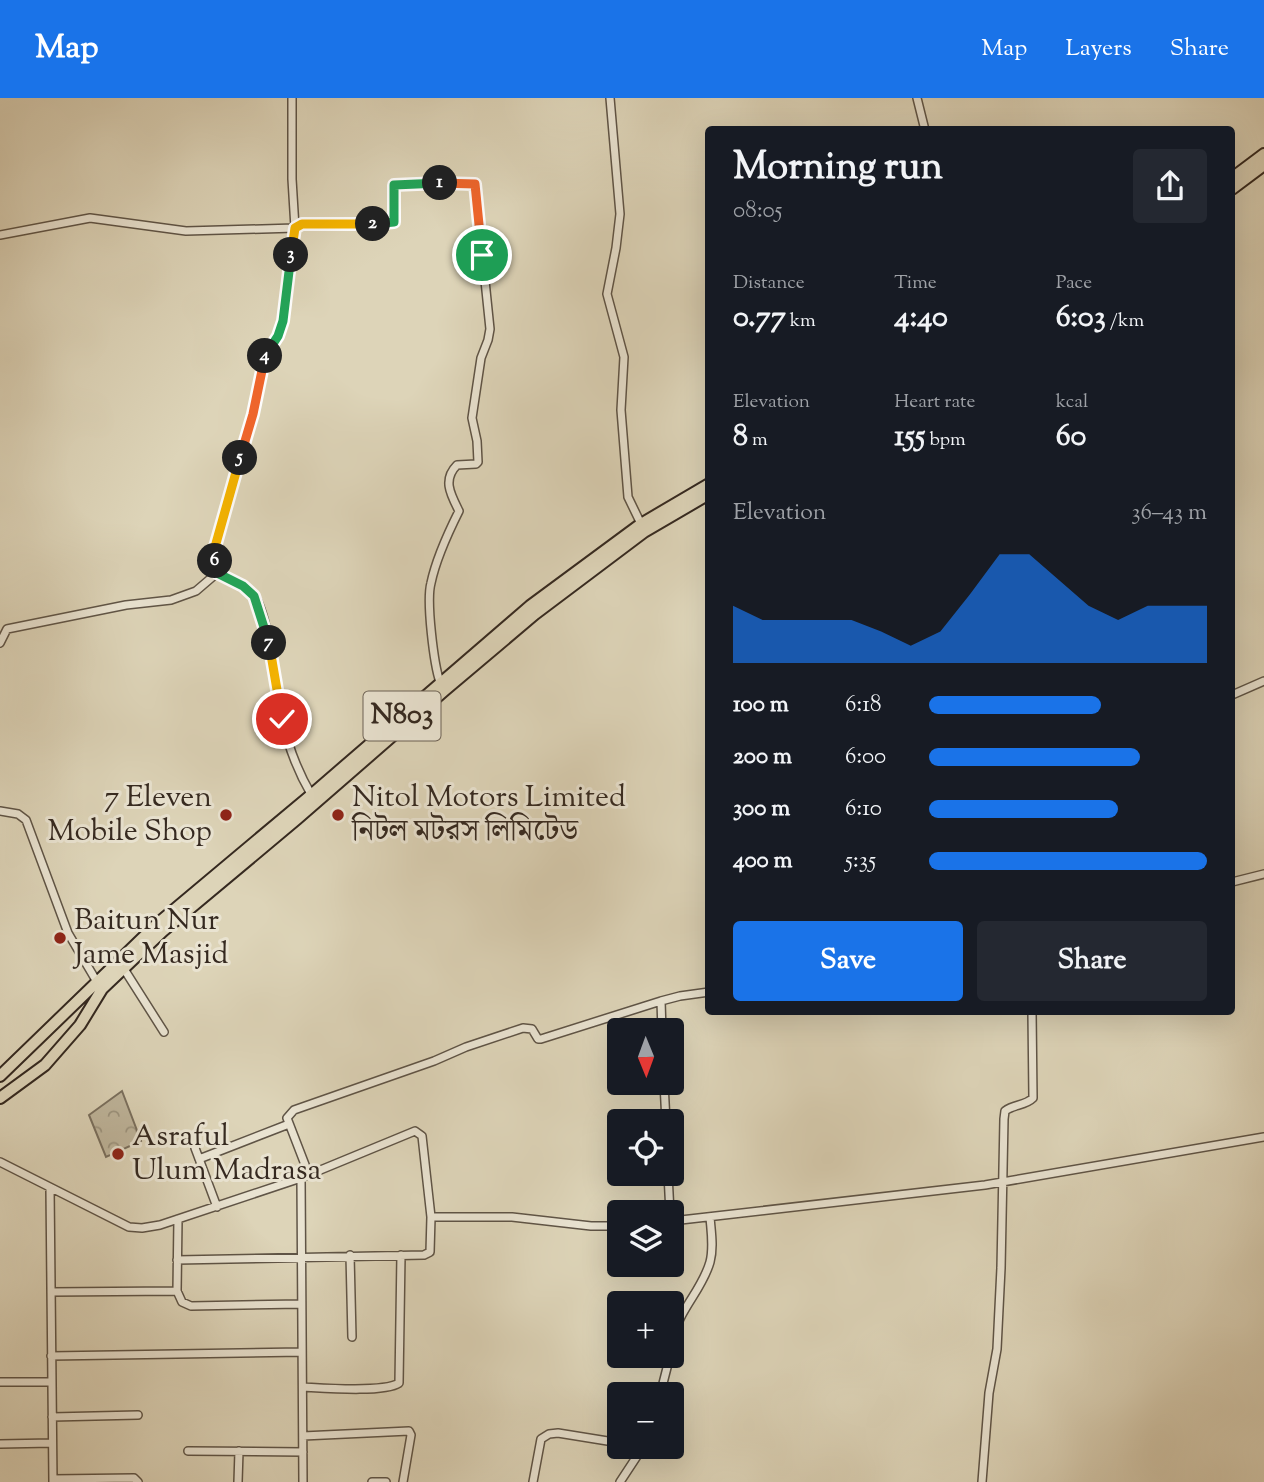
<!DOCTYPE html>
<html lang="en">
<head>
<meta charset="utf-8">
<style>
  :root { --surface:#171b24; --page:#242831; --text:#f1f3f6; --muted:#9ea1a6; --accent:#1a73e8 }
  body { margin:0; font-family:"Sorts Mill Goudy","Noto Serif Bengali",serif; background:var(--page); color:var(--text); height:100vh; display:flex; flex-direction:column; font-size:26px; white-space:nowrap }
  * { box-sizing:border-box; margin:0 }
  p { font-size:23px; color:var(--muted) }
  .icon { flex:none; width:38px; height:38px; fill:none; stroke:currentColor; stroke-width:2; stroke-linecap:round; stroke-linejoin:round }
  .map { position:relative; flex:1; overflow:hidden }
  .panel { position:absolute; left:705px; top:28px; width:530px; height:889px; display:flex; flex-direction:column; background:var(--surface); border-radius:7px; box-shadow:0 7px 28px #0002 }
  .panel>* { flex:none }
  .needle { width:46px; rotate:179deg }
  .buttons { position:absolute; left:607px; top:920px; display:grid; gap:14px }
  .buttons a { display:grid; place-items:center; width:77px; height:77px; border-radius:7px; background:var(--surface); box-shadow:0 7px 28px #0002; font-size:35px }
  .pin { position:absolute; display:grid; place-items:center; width:60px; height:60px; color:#fff; margin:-30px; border:4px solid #fff; border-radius:50%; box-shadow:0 2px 7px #0007 }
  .km { position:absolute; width:35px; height:35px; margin:-18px; border-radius:50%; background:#222; color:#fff; font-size:19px; line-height:35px; text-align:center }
  .round { display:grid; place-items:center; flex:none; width:74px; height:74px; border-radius:7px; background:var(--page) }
  .head { display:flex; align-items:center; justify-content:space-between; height:119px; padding:0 28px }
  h1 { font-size:38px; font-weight:700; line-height:52px }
  .figures { display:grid; grid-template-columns:repeat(3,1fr); gap:10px; height:119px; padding:7px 28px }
  .figures div { display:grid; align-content:center }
  .figures b { font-size:30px; font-weight:700 }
  .figures small { font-size:19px; font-weight:400 }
  .figures p { font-size:19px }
  .chart { height:196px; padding:14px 28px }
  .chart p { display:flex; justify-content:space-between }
  .chart svg { width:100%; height:126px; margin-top:7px; fill:var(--accent); opacity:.7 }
  .action { display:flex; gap:14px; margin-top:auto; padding:14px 28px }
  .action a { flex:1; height:80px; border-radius:7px; background:var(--accent); color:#fff; font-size:28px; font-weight:700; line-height:80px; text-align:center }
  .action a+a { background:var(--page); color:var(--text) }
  ul { padding:0 28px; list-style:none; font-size:23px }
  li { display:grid; grid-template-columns:112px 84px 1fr; align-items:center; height:52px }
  li i { height:18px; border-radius:9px; background:var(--accent) }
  header { display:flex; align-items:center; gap:42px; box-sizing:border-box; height:98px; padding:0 35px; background:var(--accent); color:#fff }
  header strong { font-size:33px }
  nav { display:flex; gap:38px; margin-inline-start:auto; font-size:24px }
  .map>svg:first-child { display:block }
  .park { fill:url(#park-crowns); stroke:#7a705f; stroke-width:2 }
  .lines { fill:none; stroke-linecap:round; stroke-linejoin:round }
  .minor-casing { stroke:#5f5446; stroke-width:10 }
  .trunk-casing { stroke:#352920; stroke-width:14 }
  .minor { stroke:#e9e3d1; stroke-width:7 }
  .trunk { stroke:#ddd4b8; stroke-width:10 }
  .split-1-casing { stroke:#fff; stroke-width:14 }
  .split-2-casing { stroke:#fff; stroke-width:14 }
  .split-3-casing { stroke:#fff; stroke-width:14 }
  .split-4-casing { stroke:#fff; stroke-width:14 }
  .split-5-casing { stroke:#fff; stroke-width:14 }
  .split-6-casing { stroke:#fff; stroke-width:14 }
  .split-7-casing { stroke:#fff; stroke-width:14 }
  .split-8-casing { stroke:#fff; stroke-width:14 }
  .split-1 { stroke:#f0652b; stroke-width:9 }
  .split-2 { stroke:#22a559; stroke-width:9 }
  .split-3 { stroke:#f5b400; stroke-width:9 }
  .split-4 { stroke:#22a559; stroke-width:9 }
  .split-5 { stroke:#f0652b; stroke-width:9 }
  .split-6 { stroke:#f5b400; stroke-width:9 }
  .split-7 { stroke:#22a559; stroke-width:9 }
  .split-8 { stroke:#f5b400; stroke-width:9 }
  .poi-dot { fill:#8f2418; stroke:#e9e3d1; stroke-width:2.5 }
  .labels { text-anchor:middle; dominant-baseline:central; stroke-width:6; stroke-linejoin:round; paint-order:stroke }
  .shield { fill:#e9e3d1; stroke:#6b6155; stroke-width:2 }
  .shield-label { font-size:28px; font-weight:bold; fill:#352920 }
  .poi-label { font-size:30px; fill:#352920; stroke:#e9e3d1; text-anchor:start }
</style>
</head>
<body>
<header>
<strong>Map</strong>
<nav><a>Map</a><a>Layers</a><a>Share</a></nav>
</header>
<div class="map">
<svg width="1264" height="1384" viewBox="0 0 1264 1384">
  <defs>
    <pattern id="park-crowns" width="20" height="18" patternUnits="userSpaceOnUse" patternTransform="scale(1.75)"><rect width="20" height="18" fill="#c0b79e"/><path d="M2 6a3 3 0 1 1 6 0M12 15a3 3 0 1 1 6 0" fill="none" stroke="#9d9580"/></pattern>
  </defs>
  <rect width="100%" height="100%" fill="#ddd4b8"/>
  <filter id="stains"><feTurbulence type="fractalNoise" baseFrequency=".00286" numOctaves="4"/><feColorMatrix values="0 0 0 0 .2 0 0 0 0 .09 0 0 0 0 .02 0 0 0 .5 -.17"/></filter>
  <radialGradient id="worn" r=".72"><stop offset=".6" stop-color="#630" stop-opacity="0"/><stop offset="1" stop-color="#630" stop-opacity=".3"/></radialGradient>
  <!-- park -->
  <path class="park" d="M122 993 141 1043 106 1059 89 1017Z"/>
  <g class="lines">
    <defs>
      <path id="minor" d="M292 0V81L295 130 283 223 277 238 266 256 253 316 215 449 214 462 217 475C228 484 244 485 254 497 269 518 276 590 282 618 287 646 298 674 312 698
        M610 0 620 116 616 150 607 196 624 259 621 312 628 399 643 430
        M917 0 925 32
        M0 137 90 120 186 133 295 130 302 126H383L394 124 392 90 394 87 475 86 490 231 488 242 481 260 472 320 477 343 478 364 476 366 457 367C442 382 451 397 459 413 448 435 436 461 431 485 426 503 434 567 440 584
        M0 545 7 531 126 507 171 502 196 493 217 475
        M1232 597 1264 583
        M0 713 18 716 26 722 68 835 97 884
        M1232 784 1264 776
        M124 871 164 934
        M662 933 661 903 680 898 709 894
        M664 985 666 1024
        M195 1050 217 1109
        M199 1061 289 1026
        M0 1064 129 1129 142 1130 160 1127 301 1080 415 1033 422 1038 431 1119H512L591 1128H620
        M668 1076 670 1115
        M309 1077 287 1020 294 1012 434 963 466 949 523 930 532 931 538 941H541L661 903
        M301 1080 303 1384
        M50 1090 53 1384
        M178 1121 177 1193 182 1204 191 1208 301 1206
        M672 1123 985 1087 1264 1039
        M350 1157 352 1239
        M177 1162 424 1157 430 1154 431 1119
        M51 1194 177 1193
        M672 1245C677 1213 702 1193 710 1164 714 1149 711 1133 710 1119
        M51 1258 302 1254
        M0 1284H51
        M303 1289C323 1290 384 1295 399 1285L401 1157
        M660 1297 670 1258
        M52 1319 138 1317
        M303 1338 409 1333 411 1337 403 1384
        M0 1346 52 1345
        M188 1353 303 1354
        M53 1381 134 1380 138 1384
        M238 1384 239 1353
        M372 1384H386
        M533 1384 541 1341 549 1336 558 1335 620 1345
        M620 1384 643 1349
        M982 1384 989 1295 997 1251 1001 1170 1004 1021 1005 1013C1014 1006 1025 1008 1033 1000L1032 914"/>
      <path id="trunk" d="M1232 80 1264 56
        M1232 91 1264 67
        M0 978 157 826 311 697 530 508 641 426 709 386
        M0 1000 45 967 80 927 102 891 163 833 297 721 445 592 535 516 644 434 709 396"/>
    </defs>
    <!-- minor casing -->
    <use href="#minor" class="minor-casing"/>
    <!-- trunk casing -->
    <use href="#trunk" class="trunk-casing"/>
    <!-- minor -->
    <use href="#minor" class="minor"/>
    <!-- trunk -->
    <use href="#trunk" class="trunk"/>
  </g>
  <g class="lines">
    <defs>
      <path id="split-1" d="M440 85 475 86 482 157"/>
      <path id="split-2" d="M373 126 394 124V87L440 85"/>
      <path id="split-3" d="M291 157 295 130 302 126H373"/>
      <path id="split-4" d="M265 258 278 238 283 223 291 157"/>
      <path id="split-5" d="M240 360 253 316 265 258"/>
      <path id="split-6" d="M215 463V449L240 360"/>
      <path id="split-7" d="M215 463 217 475 243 488 254 498 269 545"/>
      <path id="split-8" d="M269 545 282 621"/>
    </defs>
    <!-- split-1 casing -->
    <use href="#split-1" class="split-1-casing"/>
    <!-- split-2 casing -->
    <use href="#split-2" class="split-2-casing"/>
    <!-- split-3 casing -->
    <use href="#split-3" class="split-3-casing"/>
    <!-- split-4 casing -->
    <use href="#split-4" class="split-4-casing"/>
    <!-- split-5 casing -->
    <use href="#split-5" class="split-5-casing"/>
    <!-- split-6 casing -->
    <use href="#split-6" class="split-6-casing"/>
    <!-- split-7 casing -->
    <use href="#split-7" class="split-7-casing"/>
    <!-- split-8 casing -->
    <use href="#split-8" class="split-8-casing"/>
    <!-- split-1 -->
    <use href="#split-1" class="split-1"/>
    <!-- split-2 -->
    <use href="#split-2" class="split-2"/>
    <!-- split-3 -->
    <use href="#split-3" class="split-3"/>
    <!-- split-4 -->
    <use href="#split-4" class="split-4"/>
    <!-- split-5 -->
    <use href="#split-5" class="split-5"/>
    <!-- split-6 -->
    <use href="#split-6" class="split-6"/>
    <!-- split-7 -->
    <use href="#split-7" class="split-7"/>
    <!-- split-8 -->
    <use href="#split-8" class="split-8"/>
  </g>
  <!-- markers -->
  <g class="poi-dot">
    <circle cx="226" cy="717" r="7"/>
    <circle cx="338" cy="717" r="7"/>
    <circle cx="60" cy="840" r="7"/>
    <circle cx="118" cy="1056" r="7"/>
  </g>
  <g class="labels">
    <!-- shield labels -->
    <rect class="shield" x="363.5" y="593.5" width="77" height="49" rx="5"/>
    <g class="shield-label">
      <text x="402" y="618">N803</text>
    </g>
    <!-- poi labels -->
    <g class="poi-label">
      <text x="212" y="700" text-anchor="end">7 Eleven<tspan x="212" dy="34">Mobile Shop</tspan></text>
      <text x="352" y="700">Nitol Motors Limited<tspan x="352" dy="34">নিটল মটরস লিমিটেড</tspan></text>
      <text x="74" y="823">Baitun Nur<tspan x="74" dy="34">Jame Masjid</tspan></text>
      <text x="132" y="1039">Asraful<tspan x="132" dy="34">Ulum Madrasa</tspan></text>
    </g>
  </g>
  <rect width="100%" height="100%" filter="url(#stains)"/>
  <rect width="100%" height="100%" fill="url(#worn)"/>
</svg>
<div class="buttons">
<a><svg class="needle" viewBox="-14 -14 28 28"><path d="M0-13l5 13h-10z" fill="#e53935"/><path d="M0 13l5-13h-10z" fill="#9ea1a6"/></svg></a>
<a><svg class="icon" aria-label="locate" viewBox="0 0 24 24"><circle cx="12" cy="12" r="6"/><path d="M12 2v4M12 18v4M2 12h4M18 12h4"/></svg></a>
<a><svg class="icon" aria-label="layers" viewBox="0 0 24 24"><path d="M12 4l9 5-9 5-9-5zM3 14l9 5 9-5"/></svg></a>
<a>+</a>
<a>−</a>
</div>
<div class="pin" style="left:482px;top:157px;background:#1e9e55"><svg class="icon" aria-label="arrive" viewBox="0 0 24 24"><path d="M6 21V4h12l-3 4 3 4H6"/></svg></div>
<div class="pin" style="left:282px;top:621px;background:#d93025"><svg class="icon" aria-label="check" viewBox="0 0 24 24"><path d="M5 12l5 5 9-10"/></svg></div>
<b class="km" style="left:440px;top:85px">1</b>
<b class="km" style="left:373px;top:126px">2</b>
<b class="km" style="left:291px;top:157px">3</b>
<b class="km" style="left:265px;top:258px">4</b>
<b class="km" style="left:240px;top:360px">5</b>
<b class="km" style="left:215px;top:463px">6</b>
<b class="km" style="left:269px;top:545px">7</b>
<section class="panel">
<div class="head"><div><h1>Morning run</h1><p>08:05</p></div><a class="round"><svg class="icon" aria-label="share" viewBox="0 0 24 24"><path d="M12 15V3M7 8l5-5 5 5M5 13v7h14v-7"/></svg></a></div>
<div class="figures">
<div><p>Distance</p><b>0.77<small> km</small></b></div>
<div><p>Time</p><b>4:40</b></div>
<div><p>Pace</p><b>6:03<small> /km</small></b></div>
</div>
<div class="figures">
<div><p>Elevation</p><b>8<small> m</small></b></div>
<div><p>Heart rate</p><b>155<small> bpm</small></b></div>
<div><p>kcal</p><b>60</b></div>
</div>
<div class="chart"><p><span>Elevation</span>36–43 m</p>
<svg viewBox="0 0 160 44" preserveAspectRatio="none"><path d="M0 44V24L10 29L20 29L30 29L40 29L50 33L60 38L70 33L80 20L90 6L100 6L110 15L120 24L130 29L140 24L150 24L160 24V44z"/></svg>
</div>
<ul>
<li><b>100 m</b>6:18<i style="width:62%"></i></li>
<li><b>200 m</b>6:00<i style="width:76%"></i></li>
<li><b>300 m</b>6:10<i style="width:68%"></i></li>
<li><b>400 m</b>5:35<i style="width:100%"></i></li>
</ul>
<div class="action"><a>Save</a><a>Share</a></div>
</section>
</div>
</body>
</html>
